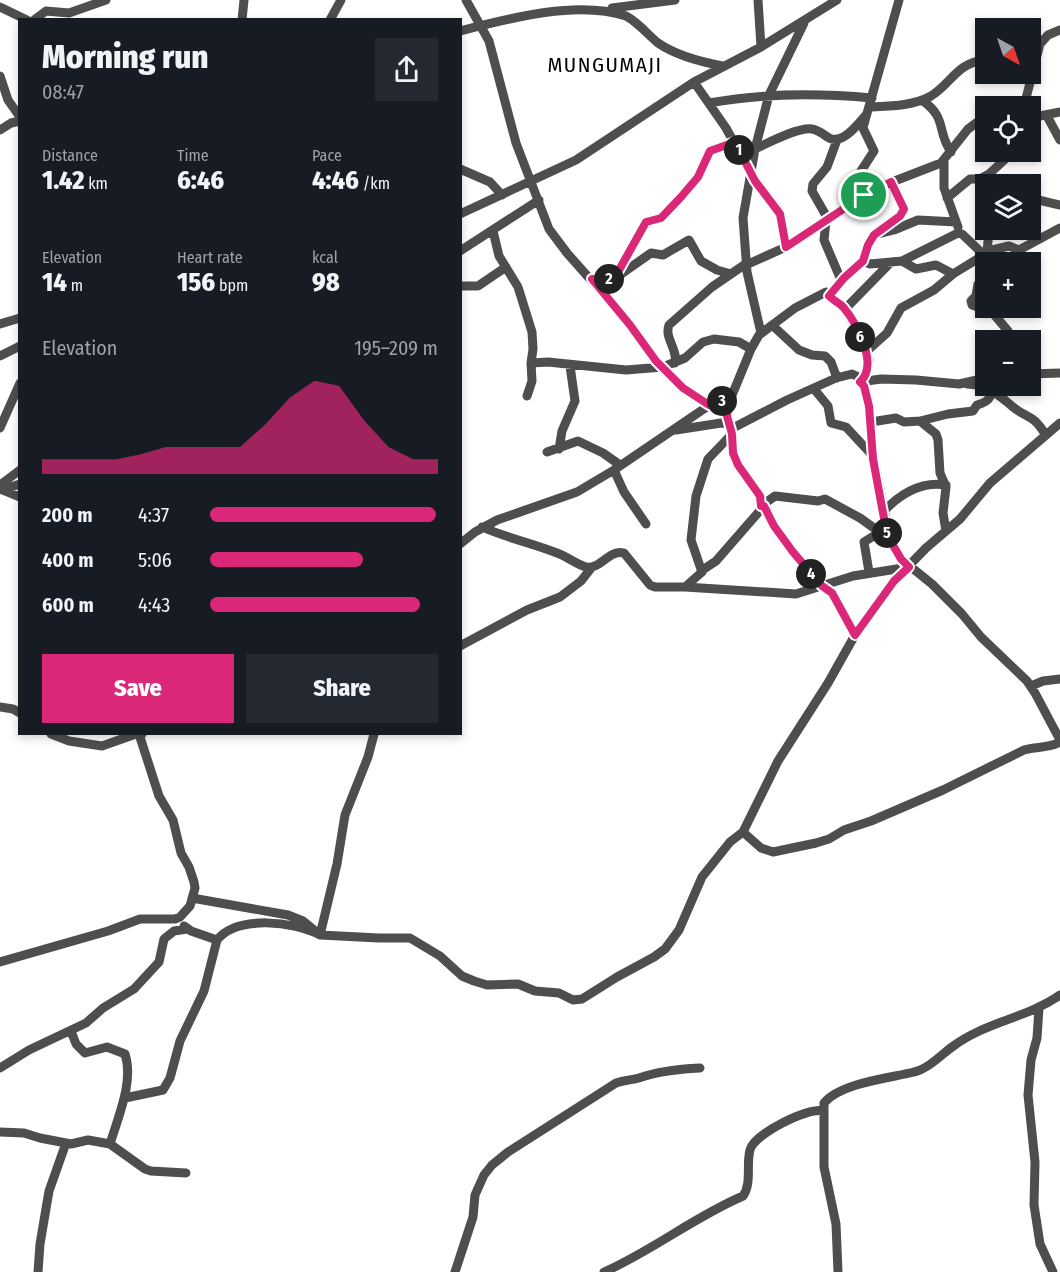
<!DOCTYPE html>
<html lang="en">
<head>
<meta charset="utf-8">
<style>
  :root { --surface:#171b24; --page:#242831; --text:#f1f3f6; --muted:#9ea1a6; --accent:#db2777 }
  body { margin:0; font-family:"Fira Sans Condensed",sans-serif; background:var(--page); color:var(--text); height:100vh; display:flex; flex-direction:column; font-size:22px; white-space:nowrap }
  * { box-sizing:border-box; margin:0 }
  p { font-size:20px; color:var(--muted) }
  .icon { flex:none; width:33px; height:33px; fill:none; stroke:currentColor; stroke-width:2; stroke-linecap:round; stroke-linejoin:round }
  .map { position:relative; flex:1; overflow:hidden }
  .drawer { position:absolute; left:18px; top:18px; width:444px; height:717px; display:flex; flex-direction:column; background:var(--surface); border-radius:0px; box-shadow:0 3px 9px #0003 }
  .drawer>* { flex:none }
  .needle { width:39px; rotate:140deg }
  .tools { position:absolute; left:975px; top:18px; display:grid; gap:12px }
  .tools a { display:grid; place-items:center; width:66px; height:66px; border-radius:0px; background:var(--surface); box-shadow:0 3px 9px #0003; font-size:30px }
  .pin { position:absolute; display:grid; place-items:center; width:51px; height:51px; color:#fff; margin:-26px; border:3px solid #fff; border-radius:50%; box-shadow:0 2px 6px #0007 }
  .km { position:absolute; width:30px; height:30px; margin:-15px; border-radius:50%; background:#222; color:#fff; font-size:16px; line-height:30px; text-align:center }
  .round { display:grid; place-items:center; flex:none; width:63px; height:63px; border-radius:0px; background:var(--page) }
  .headline { display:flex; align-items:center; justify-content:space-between; height:102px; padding:0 24px }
  h1 { font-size:33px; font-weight:800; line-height:45px }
  .figures { display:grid; grid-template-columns:repeat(3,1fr); gap:9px; height:102px; padding:6px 24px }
  .figures div { display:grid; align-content:center }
  .figures b { font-size:26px; font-weight:800 }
  .figures small { font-size:16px; font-weight:400 }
  .figures p { font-size:16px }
  .chart { height:168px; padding:12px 24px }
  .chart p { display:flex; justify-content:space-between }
  .chart svg { width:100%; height:108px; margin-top:6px; fill:var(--accent); opacity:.7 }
  .button { display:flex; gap:12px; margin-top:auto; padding:12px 24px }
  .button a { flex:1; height:69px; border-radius:0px; background:var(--accent); color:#fff; font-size:24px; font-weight:800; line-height:69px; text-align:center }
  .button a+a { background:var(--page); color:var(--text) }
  ul { padding:0 24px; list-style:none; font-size:20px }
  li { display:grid; grid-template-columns:96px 72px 1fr; align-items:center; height:45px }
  li i { height:15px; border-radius:8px; background:var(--accent) }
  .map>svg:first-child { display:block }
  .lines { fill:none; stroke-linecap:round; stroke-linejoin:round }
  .minor { stroke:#4e4e4e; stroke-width:9 }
  .route-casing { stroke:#fff; stroke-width:12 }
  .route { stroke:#db2777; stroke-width:8 }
  .labels { text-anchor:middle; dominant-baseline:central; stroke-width:6; stroke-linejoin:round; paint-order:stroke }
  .quarter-label { font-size:21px; letter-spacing:1.5px; fill:#000; stroke:#fff }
</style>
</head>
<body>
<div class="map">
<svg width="1060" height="1272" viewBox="0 0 1060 1272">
  <rect width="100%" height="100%" fill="#fff"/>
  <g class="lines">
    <!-- minor -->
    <path class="minor" d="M466 0 489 41 516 143 549 229 567 253 621 314 656 361 683 388 709 405
      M758 0 761 47
      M0 7 27 20
      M612 8 675 0
      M34 20 46 11 69 13 106 0
      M242 20 244 0
      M330 20 341 0
      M460 31C510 18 578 0 626 16 639 23 647 34 658 43 677 56 701 62 723 66
      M0 76 8 100 20 117
      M694 82 726 128 755 181 778 209 781 217 786 247
      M922 100C948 119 936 130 951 152
      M709 103C763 93 817 93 872 98
      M1024 106 1040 44 1048 35 1060 30
      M870 107C890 106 913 106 931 96 952 83 957 62 986 60
      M1047 116 1060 140
      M1030 118 1060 112
      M0 130 11 123 20 121
      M755 149C768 143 798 127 812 129 819 130 824 135 829 138 843 145 858 124 866 115
      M944 160V188L958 227
      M460 169 490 182 502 195
      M984 178 986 210
      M864 195 861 171 874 151 863 128 864 124 899 0
      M947 198 970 179H980L989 174 1013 152
      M1030 198 1060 205
      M460 214 576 160 694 82 761 47 837 0
      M828 219 812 191 813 184 827 167 837 140
      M826 221 824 240 841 280
      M493 231 499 256 518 287 532 332 533 349 531 363 532 381 527 396
      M874 235 894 230 918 220 956 222
      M460 251 539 200
      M987 252 989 230
      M979 258 986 271
      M863 261 870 264 902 261 916 269 936 265 953 274 992 250 1009 246 1019 250 1060 228
      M902 261 958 233 962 234 983 254
      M746 265 786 247 874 189 941 163 968 129 979 121H986
      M986 278 978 284 976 296 971 301 972 305 992 312 1008 331 1005 340
      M592 279H614L651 253 663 255 689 240 701 261 717 270 731 274
      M614 279 646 222 661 218 681 197 698 177 710 151 735 142
      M460 286H478L506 267
      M829 296 844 277 863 261 868 245 874 235 903 213 904 209 891 182
      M845 309 891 262
      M0 324 20 318
      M772 325 799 350 812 355 825 356 831 362 837 378
      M761 333 747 272 743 218 755 149 769 95 804 23
      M867 351 887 333 901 308 934 290 953 274
      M0 356 20 346
      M531 363 548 362 626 370 663 367 685 358 703 342 714 339 739 342 751 349
      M675 363C678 349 664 338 669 325L712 287 747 263
      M1030 374 1060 373
      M860 382 881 379 916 380 959 384 986 378
      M967 384C990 385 997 394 1013 407 1028 419 1033 414 1045 434
      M814 389 828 406 831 423 846 427 873 456
      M920 421 936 434 938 440 940 473 946 487 943 513 946 531
      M871 422 896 418 904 422 920 421 948 414 973 411 977 405C987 402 989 400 993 391
      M1060 423 990 483 960 519 926 548 894 581 855 635 828 683 778 761 743 832 761 848 773 852 816 843 829 839 844 830 871 821 943 790 1024 750C1036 746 1048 749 1060 742
      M0 428 20 383
      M731 429 787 400 836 378 852 374 863 379
      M676 430 721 423 730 424
      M559 449 562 431 575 401 570 366
      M547 452 578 441 603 453 620 465
      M614 470 624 492 646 524
      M0 485 20 470
      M0 489 20 497
      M2 490 20 484
      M761 506 775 496 818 501 825 499 860 518 888 538
      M883 512C900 494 920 481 946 485
      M482 527C507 538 532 543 557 553 566 556 578 565 586 567 600 570 609 549 624 553L650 585 655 587H685L796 594 853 576 909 567
      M460 544 475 532 497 520 577 492 614 470 714 402 725 401 728 405
      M701 571 716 561 764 506
      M869 572 864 542 880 532
      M685 587 702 572 691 540 696 496 708 459 732 434
      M855 635 832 593 822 586 780 535 764 506H761L760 496 738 465 733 453 732 434 727 416 728 405 751 349 759 335 795 308 826 292 845 309 866 348 869 360 863 379 860 382 864 386 869 406 874 459 890 540 901 559 932 584 962 614 981 637 1027 681 1035 693 1060 740
      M460 646 527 610 560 597 581 581 592 567
      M1031 686 1043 681 1060 679
      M0 707 13 709 20 713
      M51 734 69 741 102 746 136 734H142
      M192 898 288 915 303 921 320 935 379 938H410L440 956 462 976 474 981 487 985 518 984 535 991 559 993 573 1000 582 999 617 977 654 957 665 949 679 930 702 877 730 842 743 832
      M184 926 191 931 217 940
      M0 962 108 931 140 919H175L180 917 190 906 195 888 194 882 189 867 181 853 173 820 159 796 139 734
      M1039 1008 1037 1038 1031 1060 1028 1095 1035 1162 1034 1205 1040 1244 1053 1272
      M71 1031 76 1044 85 1053 107 1047 125 1054C134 1082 118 1117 110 1144
      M0 1068 29 1050 86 1023 103 1008 134 989 159 962 164 939 174 931 187 929
      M125 1098 163 1090 170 1078 180 1041 204 991 217 940C237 915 294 921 320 935L337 864 345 815 368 757 374 734
      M0 1132 24 1133 40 1138 71 1144 88 1140 110 1144 145 1169 151 1171 186 1173
      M38 1272 40 1244 49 1191 66 1143
      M455 1272 473 1217 475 1195 484 1175 492 1165 508 1152 616 1083C624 1080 632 1080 639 1078 659 1071 678 1069 700 1068
      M604 1272C652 1251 694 1217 743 1196 752 1184 746 1164 750 1150 754 1134 808 1107 823 1111
      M838 1272 836 1224 824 1167V1103C840 1083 890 1078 914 1072 928 1069 941 1055 952 1047 985 1022 1027 1018 1060 995"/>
  </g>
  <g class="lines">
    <defs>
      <path id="route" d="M735 142 755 181 780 214 786 247 860 198 891 182 904 209 900 216 874 235 868 245 863 261 844 278 829 296C834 301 840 303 844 308 857 324 879 365 860 382L864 386 869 406 873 459 886 529 890 540 901 559 909 567 894 581 855 635 832 593 822 586 793 552 774 526 764 506H761L760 496 738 465 733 453 732 434 727 416 728 405 726 401 709 405 683 388 656 361 630 325 592 279H614L646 222 661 218 681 197 698 177 710 151Z"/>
    </defs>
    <!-- route casing -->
    <use href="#route" class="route-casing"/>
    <!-- route -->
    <use href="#route" class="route"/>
  </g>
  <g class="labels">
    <!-- quarter labels -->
    <g class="quarter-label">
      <text x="605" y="65">MUNGUMAJI</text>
    </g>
  </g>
</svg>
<div class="tools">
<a><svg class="needle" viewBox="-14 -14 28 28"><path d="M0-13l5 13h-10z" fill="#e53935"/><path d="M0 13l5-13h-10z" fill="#9ea1a6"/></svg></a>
<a><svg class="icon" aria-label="locate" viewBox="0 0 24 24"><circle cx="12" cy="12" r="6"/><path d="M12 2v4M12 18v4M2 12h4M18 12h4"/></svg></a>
<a><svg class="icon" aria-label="layers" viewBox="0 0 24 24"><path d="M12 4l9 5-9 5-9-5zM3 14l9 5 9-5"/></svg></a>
<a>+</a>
<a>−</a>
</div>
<div class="pin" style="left:864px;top:195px;background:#1e9e55"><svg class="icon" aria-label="arrive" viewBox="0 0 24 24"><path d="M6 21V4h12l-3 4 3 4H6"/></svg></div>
<b class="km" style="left:739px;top:150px">1</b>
<b class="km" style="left:609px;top:279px">2</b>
<b class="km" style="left:722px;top:401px">3</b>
<b class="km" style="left:811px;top:574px">4</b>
<b class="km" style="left:887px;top:533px">5</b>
<b class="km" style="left:860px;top:337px">6</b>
<section class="drawer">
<div class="headline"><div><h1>Morning run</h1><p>08:47</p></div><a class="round"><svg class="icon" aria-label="share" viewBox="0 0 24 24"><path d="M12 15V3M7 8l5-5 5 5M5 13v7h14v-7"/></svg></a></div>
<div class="figures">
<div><p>Distance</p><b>1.42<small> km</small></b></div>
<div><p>Time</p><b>6:46</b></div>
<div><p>Pace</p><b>4:46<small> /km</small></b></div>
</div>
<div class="figures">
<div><p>Elevation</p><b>14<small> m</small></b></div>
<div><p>Heart rate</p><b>156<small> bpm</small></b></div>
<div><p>kcal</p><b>98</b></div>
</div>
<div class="chart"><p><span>Elevation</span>195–209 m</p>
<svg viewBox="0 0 160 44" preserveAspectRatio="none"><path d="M0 44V38L10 38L20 38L30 38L40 36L50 33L60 33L70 33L80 33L90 24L100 13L110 6L120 8L130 22L140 33L150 38L160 38V44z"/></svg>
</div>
<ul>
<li><b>200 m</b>4:37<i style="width:99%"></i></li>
<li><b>400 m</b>5:06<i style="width:67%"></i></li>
<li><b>600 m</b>4:43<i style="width:92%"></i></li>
</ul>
<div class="button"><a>Save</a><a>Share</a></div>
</section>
</div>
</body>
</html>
